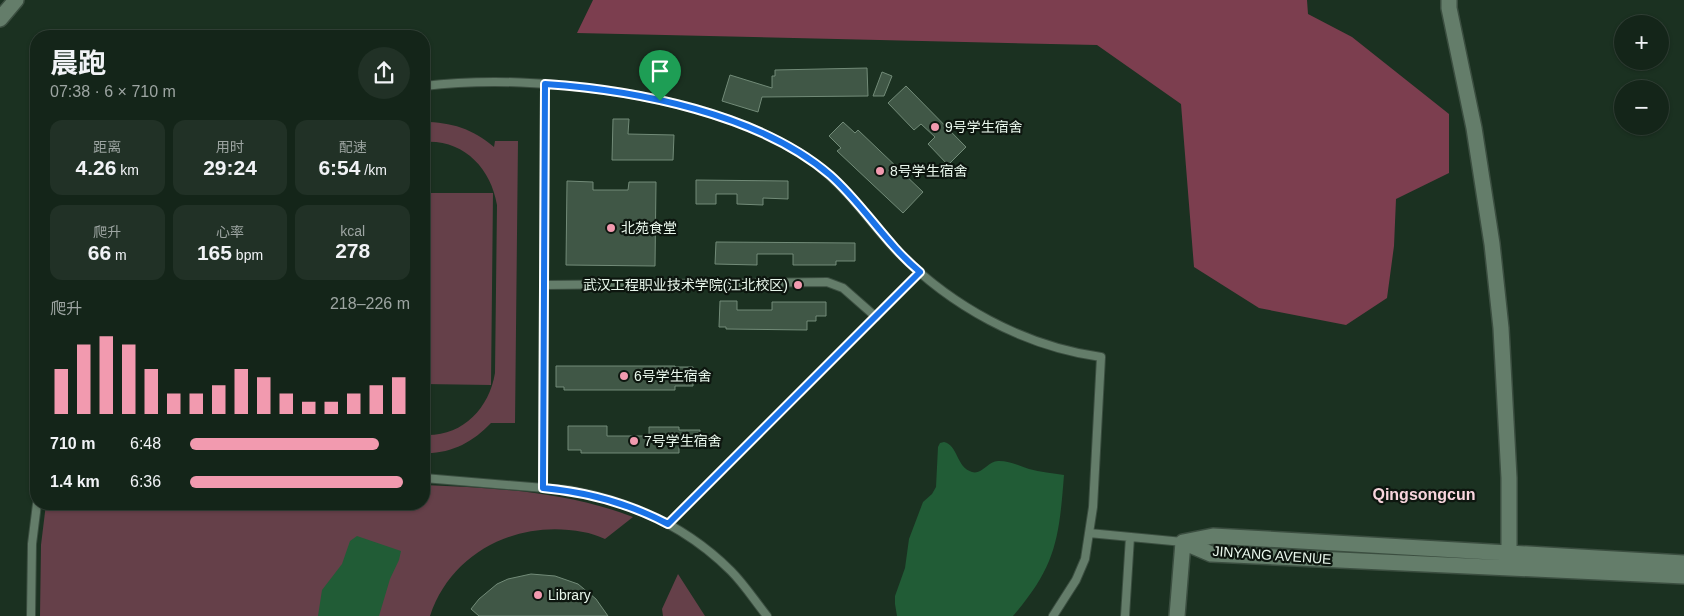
<!DOCTYPE html>
<html lang="zh">
<head>
<meta charset="utf-8">
<style>
  :root { --surface:#142519; --page:#213126; --text:#f1f3f6; --muted:#9da5a2; --line:#334238; --accent:#f29aaf }
  body { margin:0; font-family:Arial,"Noto Sans SC",sans-serif; background:var(--page); color:var(--text); height:100vh; display:flex; flex-direction:column; font-size:19px; white-space:nowrap }
  * { box-sizing:border-box; margin:0 }
  p { font-size:16px; color:var(--muted) }
  .icon { flex:none; width:28px; height:28px; fill:none; stroke:currentColor; stroke-width:2; stroke-linecap:round; stroke-linejoin:round }
  .map { position:relative; flex:1; overflow:hidden }
  .details { position:absolute; left:30px; top:30px; width:400px; height:480px; display:flex; flex-direction:column; background:var(--surface); border-radius:20px; box-shadow:0 1px 4px #0004,0 0 0 1px var(--line) }
  .details>* { flex:none }
  .controls { position:absolute; left:1614px; top:15px; display:grid; gap:10px }
  .controls a { display:grid; place-items:center; width:55px; height:55px; border-radius:50%; background:var(--surface); box-shadow:0 1px 4px #0004,0 0 0 1px var(--line); font-size:25px }
  .pin { position:absolute; display:grid; place-items:center; width:42px; height:42px; color:#fff; margin:-51px -21px; border-radius:50% 50% 50% 0; rotate:-45deg; box-shadow:0 0 5px #0007 }
  .pin .icon { rotate:45deg }
  .round { display:grid; place-items:center; flex:none; width:52px; height:52px; border-radius:26px; background:var(--page) }
  .overview { display:flex; align-items:center; justify-content:space-between; height:85px; padding:0 20px }
  h1 { font-size:28px; font-weight:700; line-height:38px }
  .metrics { display:grid; grid-template-columns:repeat(3,1fr); gap:8px; height:85px; padding:5px 20px }
  .metrics div { display:grid; align-content:center; border-radius:12px; background:var(--page); text-align:center }
  .metrics b { font-size:21px; font-weight:700 }
  .metrics small { font-size:14px; font-weight:400 }
  .metrics p { font-size:14px }
  .chart { height:140px; padding:10px 20px }
  .chart p { display:flex; justify-content:space-between }
  .chart svg { width:100%; height:90px; margin-top:5px; stroke:var(--accent); stroke-width:6 }
  ul { padding:0 20px; list-style:none; font-size:16px }
  li { display:grid; grid-template-columns:80px 60px 1fr; align-items:center; height:38px }
  li i { height:12px; border-radius:6px; background:var(--accent) }
  .map>svg:first-child { display:block }
  .green { fill:#654049 }
  .forest { fill:#7c3e4f }
  .water { fill:#215c36 }
  .building { fill:#405746; stroke:#728b78 }
  .lines { fill:none; stroke-linecap:round; stroke-linejoin:round }
  .service-casing { stroke:#3b4e40; stroke-width:10 }
  .minor-casing { stroke:#3b4e40; stroke-width:18 }
  .service { stroke:#647d6a; stroke-width:8 }
  .minor { stroke:#647d6a; stroke-width:15 }
  .route-casing { stroke:#fff; stroke-width:10 }
  .route { stroke:#1a73e8; stroke-width:6 }
  .poi-dot { fill:#f29aaf; stroke:#0d160f; stroke-width:2 }
  .labels { text-anchor:middle; dominant-baseline:central; stroke-width:4.5; stroke-linejoin:round; paint-order:stroke }
  .poi-label { font-size:14px; fill:#e9f7ec; stroke:#0d160f; text-anchor:start }
  .street-label { font-size:14px; fill:#e9f7ec; stroke:#0d160f }
  .quarter-label { font-size:16px; font-weight:bold; fill:#f8d5dd; stroke:#0d160f }
</style>
</head>
<body>
<div class="map">
<svg width="1684" height="616" viewBox="0 0 1684 616">
  <rect width="100%" height="100%" fill="#1b3121"/>
  <!-- green -->
  <path class="green" d="M424 122C451 122 473 129 494 147L495 141H518L515 423H491C473 442 451 454 424 453V435C462 437 489 409 495 373L497 205C491 168 463 139 424 142Z
    M424 193H493L491 385 424 384Z
    M424 485C495 488 566 491 633 517L605 539C598 536 590 533 583 532 518 519 451 552 430 616H40L41 545 46 504H424Z
    M678 574 705 616H663L662 609Z"/>
  <!-- forest -->
  <path class="forest" d="M593 0H1307L1308 14 1352 37 1449 114V173L1396 199 1394 246 1387 298 1346 325 1259 308 1194 267 1181 104 1097 45 577 33Z"/>
  <!-- water -->
  <path class="water" d="M944 442C958 445 956 467 972 472 982 475 989 460 999 461 1010 461 1020 466 1029 469 1040 472 1053 473 1064 475 1059 539 1056 566 1013 616H897L895 604V596L905 568 909 539 923 502 932 494 936 487 938 447 940 443Z
    M357 536 401 551 399 560 390 579 379 616H318L322 590 342 564 350 541Z"/>
  <!-- building -->
  <path class="building" d="M867 68 868 96 762 97 758 112 722 101 730 75 772 88V76H775V70Z
    M882 72 892 76 884 96H873Z
    M906 86 966 147 948 165 928 144 935 137 921 124 914 130 888 103Z
    M613 119H629L628 134 674 135 673 160H612Z
    M843 122 855 133 858 130 923 192 903 213 837 151 841 148 829 136Z
    M696 180 788 181V199L763 198V205L737 204V194H716V204H696Z
    M567 181 593 182V190H628L629 182H656L655 266 566 265Z
    M716 242 855 243V261H836V265H793V254H757V265L715 264Z
    M720 301H737V310H772V302H826V316H816V321H807V330L726 329V327H719Z
    M556 366H675V367H693V386H675V390H564V387H556Z
    M568 426H607V436H649V427H679V430H700V445H679V453H581V450H568Z
    M531 574 555 576 578 584 596 599 608 616H479L471 609 479 599 497 584 508 579Z"/>
  <g class="lines">
    <defs>
      <path id="service" d="M424 86C539 72 723 94 817 165 848 189 869 221 895 249 950 306 1023 346 1101 357L1093 507 1085 559 1076 580 1053 616
        M544 285 827 282 843 288 876 317
        M424 478 568 490C630 501 686 526 731 571 744 584 755 601 767 616
        M543 488 545 84
        M668 524 920 272
        M1089 533 1183 542
        M31 616 32 544 37 504
        M1125 616 1130 537"/>
      <path id="minor" d="M1449 0V8L1474 128 1492 244 1501 328 1509 478V553
        M0 19 16 0
        M1183 542 1211 554 1684 576
        M1183 542 1213 536 1684 563
        M1177 616 1183 542"/>
    </defs>
    <!-- service casing -->
    <use href="#service" class="service-casing"/>
    <!-- minor casing -->
    <use href="#minor" class="minor-casing"/>
    <!-- service -->
    <use href="#service" class="service"/>
    <!-- minor -->
    <use href="#minor" class="minor"/>
  </g>
  <g class="lines">
    <defs>
      <path id="route" d="M545 84C636 90 759 114 830 175 863 204 886 244 920 272L668 524C628 503 588 492 543 488Z"/>
    </defs>
    <!-- route casing -->
    <use href="#route" class="route-casing"/>
    <!-- route -->
    <use href="#route" class="route"/>
  </g>
  <!-- markers -->
  <g class="poi-dot">
    <circle cx="935" cy="127" r="5"/>
    <circle cx="880" cy="171" r="5"/>
    <circle cx="611" cy="228" r="5"/>
    <circle cx="798" cy="285" r="5"/>
    <circle cx="624" cy="376" r="5"/>
    <circle cx="634" cy="441" r="5"/>
    <circle cx="538" cy="595" r="5"/>
  </g>
  <g class="labels">
    <!-- poi labels -->
    <g class="poi-label">
      <text x="945" y="127">9号学生宿舍</text>
      <text x="890" y="171">8号学生宿舍</text>
      <text x="621" y="228">北苑食堂</text>
      <text x="788" y="285" text-anchor="end">武汉工程职业技术学院(江北校区)</text>
      <text x="634" y="376">6号学生宿舍</text>
      <text x="644" y="441">7号学生宿舍</text>
      <text x="548" y="595">Library</text>
    </g>
    <!-- street labels -->
    <g class="street-label">
      <text transform="translate(1272 555) rotate(4)">JINYANG AVENUE</text>
    </g>
    <!-- quarter labels -->
    <g class="quarter-label">
      <text x="1424" y="494">Qingsongcun</text>
    </g>
  </g>
</svg>
<div class="controls">
<a>+</a>
<a>−</a>
</div>
<div class="pin" style="left:660px;top:101px;background:#1e9e55"><svg class="icon" aria-label="arrive" viewBox="0 0 24 24"><path d="M6 21V4h12l-3 4 3 4H6"/></svg></div>
<section class="details">
<div class="overview"><div><h1>晨跑</h1><p>07:38 · 6 × 710 m</p></div><a class="round"><svg class="icon" aria-label="share" viewBox="0 0 24 24"><path d="M12 15V3M7 8l5-5 5 5M5 13v7h14v-7"/></svg></a></div>
<div class="metrics">
<div><p>距离</p><b>4.26<small> km</small></b></div>
<div><p>用时</p><b>29:24</b></div>
<div><p>配速</p><b>6:54<small> /km</small></b></div>
</div>
<div class="metrics">
<div><p>爬升</p><b>66<small> m</small></b></div>
<div><p>心率</p><b>165<small> bpm</small></b></div>
<div><p>kcal</p><b>278</b></div>
</div>
<div class="chart"><p><span>爬升</span>218–226 m</p>
<svg viewBox="0 0 160 44" preserveAspectRatio="none"><path d="M5 44V22M15 44V10M25 44V6M35 44V10M45 44V22M55 44V34M65 44V34M75 44V30M85 44V22M95 44V26M105 44V34M115 44V38M125 44V38M135 44V34M145 44V30M155 44V26"/></svg>
</div>
<ul>
<li><b>710 m</b>6:48<i style="width:86%"></i></li>
<li><b>1.4 km</b>6:36<i style="width:97%"></i></li>
</ul>
</section>
</div>
</body>
</html>
